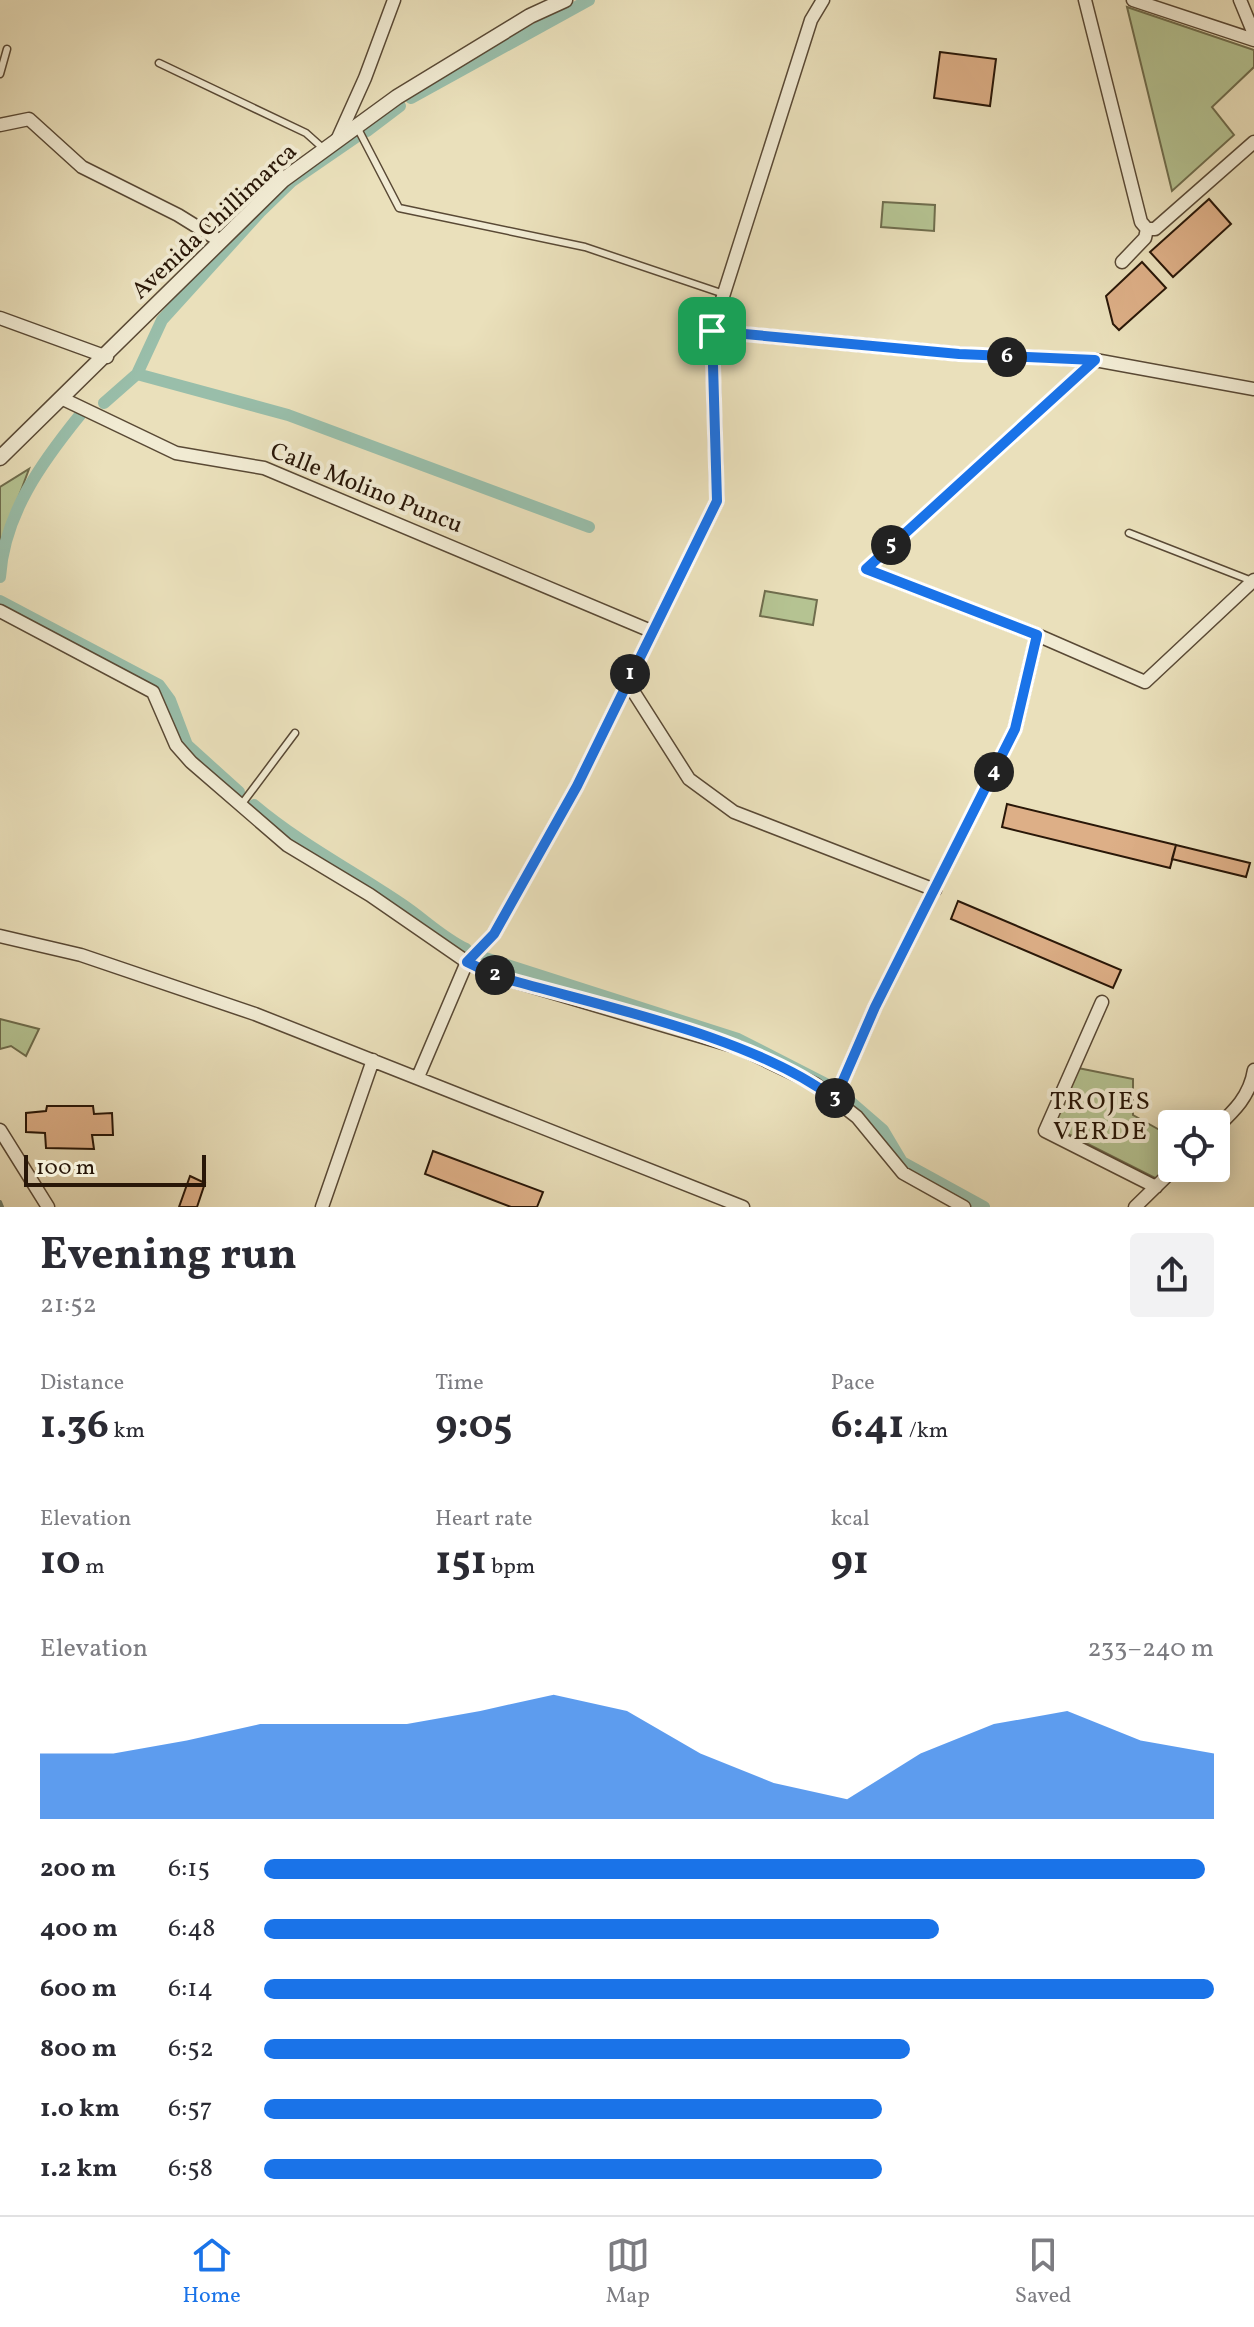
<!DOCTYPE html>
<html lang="en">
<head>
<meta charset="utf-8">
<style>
  :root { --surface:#fff; --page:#f2f2f3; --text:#2b2b33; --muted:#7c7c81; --line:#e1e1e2; --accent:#1a73e8 }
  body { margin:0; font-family:Vollkorn,serif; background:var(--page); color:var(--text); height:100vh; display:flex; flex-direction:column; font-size:30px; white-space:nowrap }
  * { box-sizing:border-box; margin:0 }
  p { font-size:26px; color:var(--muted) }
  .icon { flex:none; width:44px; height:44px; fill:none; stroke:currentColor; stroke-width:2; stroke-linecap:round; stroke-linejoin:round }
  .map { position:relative; height:1207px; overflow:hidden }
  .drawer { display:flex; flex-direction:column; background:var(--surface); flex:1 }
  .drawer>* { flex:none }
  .tools { position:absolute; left:1158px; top:1110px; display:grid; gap:16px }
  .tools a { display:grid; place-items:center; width:72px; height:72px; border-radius:8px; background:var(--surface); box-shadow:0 4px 20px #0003; font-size:40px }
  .scale { position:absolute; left:24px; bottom:20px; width:182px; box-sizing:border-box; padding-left:8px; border:4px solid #291708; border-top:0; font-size:22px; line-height:28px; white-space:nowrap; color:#291708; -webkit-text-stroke:6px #f1ebd3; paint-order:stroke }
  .pin { position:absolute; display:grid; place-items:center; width:68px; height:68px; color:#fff; margin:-34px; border-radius:16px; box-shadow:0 4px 12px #0006 }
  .km { position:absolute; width:40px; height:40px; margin:-20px; border-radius:50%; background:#222; color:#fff; font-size:22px; line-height:40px; text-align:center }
  .round { display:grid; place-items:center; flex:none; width:84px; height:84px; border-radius:8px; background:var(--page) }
  .overview { display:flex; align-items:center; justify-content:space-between; height:136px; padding:0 40px }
  h1 { font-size:44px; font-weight:700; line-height:60px }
  .metrics { display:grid; grid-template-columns:repeat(3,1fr); gap:12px; height:136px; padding:8px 40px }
  .metrics div { display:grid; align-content:center }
  .metrics b { font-size:40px; font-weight:700 }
  .metrics small { font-size:22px; font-weight:400 }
  .metrics p { font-size:22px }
  .chart { height:224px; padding:16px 40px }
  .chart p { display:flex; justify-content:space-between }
  .chart svg { width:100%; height:144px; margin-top:8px; fill:var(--accent); opacity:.7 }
  ul { padding:0 40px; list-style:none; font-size:26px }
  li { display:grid; grid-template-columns:128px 96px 1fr; align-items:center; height:60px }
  li i { height:20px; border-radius:10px; background:var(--accent) }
  .tabs { display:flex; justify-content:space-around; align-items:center; height:112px; border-top:2px solid var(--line); background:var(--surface); font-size:22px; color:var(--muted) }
  .tabs a { display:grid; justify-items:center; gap:4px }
  .tabs .current { color:var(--accent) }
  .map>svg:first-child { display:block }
  .green { fill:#b5c392; stroke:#6f6d4d; stroke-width:2 }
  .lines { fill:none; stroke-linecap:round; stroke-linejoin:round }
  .stream { stroke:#6c7b69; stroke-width:4 }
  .canal { stroke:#99beaa; stroke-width:12 }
  .building { fill:#ddaf87; stroke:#291708; stroke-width:2 }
  .service-casing { stroke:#594935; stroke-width:9 }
  .minor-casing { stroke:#594935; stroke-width:15 }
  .tertiary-casing { stroke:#594935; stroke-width:17 }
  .service { stroke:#f1ebd3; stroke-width:6 }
  .minor { stroke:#f1ebd3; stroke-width:12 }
  .tertiary { stroke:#f1ebd3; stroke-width:14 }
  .route-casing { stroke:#fff; stroke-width:16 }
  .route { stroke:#1a73e8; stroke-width:10 }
  .labels { text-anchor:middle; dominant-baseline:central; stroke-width:8; stroke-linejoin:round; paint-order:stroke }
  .street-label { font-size:24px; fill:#291708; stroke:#f1ebd3 }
  .neighbourhood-label { font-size:26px; letter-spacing:2px; fill:#291708; stroke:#f1ebd3 }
</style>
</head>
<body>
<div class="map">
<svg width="1254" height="1207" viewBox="0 0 1254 1207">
  <rect width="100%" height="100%" fill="#eae0bb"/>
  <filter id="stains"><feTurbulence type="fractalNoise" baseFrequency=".0025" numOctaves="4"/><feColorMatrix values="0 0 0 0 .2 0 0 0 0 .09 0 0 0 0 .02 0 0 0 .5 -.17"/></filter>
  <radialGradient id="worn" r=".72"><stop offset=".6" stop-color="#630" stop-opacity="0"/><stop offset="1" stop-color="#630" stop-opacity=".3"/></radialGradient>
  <!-- green -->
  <path class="green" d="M1127 7 1254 50V67L1212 107 1234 135 1172 191Z
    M883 202 935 205 934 231 881 227Z
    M29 469 0 547V487Z
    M765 591 817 600 813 625 760 616Z
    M0 1019 39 1029 26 1056 11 1046 0 1049Z
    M1078 1068 1133 1079V1115L1172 1137V1165L1157 1179 1060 1130 1056 1117Z"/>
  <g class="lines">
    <!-- stream -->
    <path class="stream" d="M0 1202 2 1207"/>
    <!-- canal -->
    <path class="canal" d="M411 98 589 0
      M367 131 400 106
      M137 374 288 415 589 527
      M104 403 137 374 162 320 260 212 292 181 356 137
      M0 577C4 514 42 462 80 415
      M0 601 159 685 170 700 187 745 239 792
      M254 805C299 843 351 870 400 903 423 918 441 937 466 949
      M485 958 738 1039 830 1086
      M846 1098 883 1130 902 1162 984 1207"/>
  </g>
  <!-- building -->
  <path class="building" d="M940 52 996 59 990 106 934 98Z
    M1209 199 1231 224 1173 277 1150 252Z
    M1142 262 1166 288 1119 330 1113 324 1106 296Z
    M1007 804 1176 845 1170 868 1002 827Z
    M1176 845 1250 863 1246 877 1172 859Z
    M958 901 1121 970 1113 988 951 919Z
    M47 1106H93L94 1114 112 1113 113 1135H92L94 1149 46 1148 45 1133 26 1132V1113L46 1111Z
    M433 1151 543 1192 537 1207H511L425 1174Z
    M190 1176 205 1183 197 1207H179Z"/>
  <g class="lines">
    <defs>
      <path id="service" d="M159 63 306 133 325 150
        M0 74 7 49
        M357 127 399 208 585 247 724 294
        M1129 533 1252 581
        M241 805 295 733"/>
      <path id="minor" d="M1085 0 1141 222 1147 229
        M1133 0 1254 40
        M1240 0 1254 34
        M0 125 29 119 82 167 178 215 220 241
        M338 138 365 78 394 0
        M1147 229H1155L1254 142
        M1122 262 1145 238 1147 229
        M0 318 107 357
        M712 331 959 354 1095 360 1254 389
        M1095 360 866 569 1037 635 1145 682 1254 580
        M61 398 176 453 264 468 651 631
        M0 611 153 692 176 745 191 762 287 845 370 895 467 962 496 976 740 1048 815 1084 857 1117 903 1173 964 1207
        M626 680 689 779 734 812 935 890
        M0 936 81 955 255 1014 743 1207
        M1102 1002 1045 1131 1156 1187
        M418 1077 467 962 494 934 577 786 717 501 712 331 811 20 823 0
        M835 1099 875 1007 1015 729 1037 635
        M1216 1128C1234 1111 1250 1096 1254 1070
        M0 1130 48 1207
        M322 1207 373 1060
        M1135 1207 1175 1168"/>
      <path id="tertiary" d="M0 458 283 180 397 97 530 16 565 0"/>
    </defs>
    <!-- service casing -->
    <use href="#service" class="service-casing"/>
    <!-- minor casing -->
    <use href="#minor" class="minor-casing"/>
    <!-- tertiary casing -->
    <use href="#tertiary" class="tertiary-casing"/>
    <!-- service -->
    <use href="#service" class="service"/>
    <!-- minor -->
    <use href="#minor" class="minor"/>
    <!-- tertiary -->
    <use href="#tertiary" class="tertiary"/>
  </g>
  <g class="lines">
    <defs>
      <path id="route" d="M712 331 959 354 1095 360 866 569 1037 635 1015 729 875 1007 835 1099C750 1035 599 1006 496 976L467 962 494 934 577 786 717 501Z"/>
    </defs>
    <!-- route casing -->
    <use href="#route" class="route-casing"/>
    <!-- route -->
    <use href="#route" class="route"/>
  </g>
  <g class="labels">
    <!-- street labels -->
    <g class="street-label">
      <text transform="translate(215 222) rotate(-43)">Avenida Chillimarca</text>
      <text transform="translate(366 489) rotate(22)">Calle Molino Puncu</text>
    </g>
    <!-- neighbourhood labels -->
    <g class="neighbourhood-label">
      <text x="1101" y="1102">TROJES<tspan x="1101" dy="30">VERDE</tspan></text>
    </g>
  </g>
  <rect width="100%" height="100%" filter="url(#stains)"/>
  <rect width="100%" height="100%" fill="url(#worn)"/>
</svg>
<div class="tools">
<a><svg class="icon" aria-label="locate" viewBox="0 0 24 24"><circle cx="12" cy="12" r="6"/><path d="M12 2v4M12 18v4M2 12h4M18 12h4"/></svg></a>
</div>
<div class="scale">100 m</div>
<div class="pin" style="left:712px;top:331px;background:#1e9e55"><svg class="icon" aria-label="arrive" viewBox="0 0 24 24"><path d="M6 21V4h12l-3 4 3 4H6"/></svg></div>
<b class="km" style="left:630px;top:674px">1</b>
<b class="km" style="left:495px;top:975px">2</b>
<b class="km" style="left:835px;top:1098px">3</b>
<b class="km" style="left:994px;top:772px">4</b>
<b class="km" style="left:891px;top:545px">5</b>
<b class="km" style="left:1007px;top:357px">6</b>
</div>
<section class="drawer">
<div class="overview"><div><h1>Evening run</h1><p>21:52</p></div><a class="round"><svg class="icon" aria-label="share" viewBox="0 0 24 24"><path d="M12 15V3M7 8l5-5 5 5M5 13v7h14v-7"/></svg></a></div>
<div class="metrics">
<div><p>Distance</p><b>1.36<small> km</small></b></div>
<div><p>Time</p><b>9:05</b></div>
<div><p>Pace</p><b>6:41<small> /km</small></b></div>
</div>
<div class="metrics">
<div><p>Elevation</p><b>10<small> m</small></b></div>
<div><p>Heart rate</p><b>151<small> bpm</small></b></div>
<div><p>kcal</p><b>91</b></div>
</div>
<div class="chart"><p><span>Elevation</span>233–240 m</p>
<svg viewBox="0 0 160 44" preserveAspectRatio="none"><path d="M0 44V24L10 24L20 20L30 15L40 15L50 15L60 11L70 6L80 11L90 24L100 33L110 38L120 24L130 15L140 11L150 20L160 24V44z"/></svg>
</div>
<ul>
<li><b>200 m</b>6:15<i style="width:99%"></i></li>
<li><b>400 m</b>6:48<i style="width:71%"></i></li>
<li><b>600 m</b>6:14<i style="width:100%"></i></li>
<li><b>800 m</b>6:52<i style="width:68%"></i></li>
<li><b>1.0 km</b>6:57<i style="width:65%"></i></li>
<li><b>1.2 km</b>6:58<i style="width:65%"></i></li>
</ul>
</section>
<nav class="tabs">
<a class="current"><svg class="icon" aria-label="home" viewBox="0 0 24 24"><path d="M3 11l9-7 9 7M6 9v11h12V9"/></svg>Home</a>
<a><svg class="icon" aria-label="map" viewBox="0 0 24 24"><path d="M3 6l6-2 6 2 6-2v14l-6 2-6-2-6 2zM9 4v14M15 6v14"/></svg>Map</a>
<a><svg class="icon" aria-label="saved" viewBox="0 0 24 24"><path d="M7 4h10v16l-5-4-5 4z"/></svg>Saved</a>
</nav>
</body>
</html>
